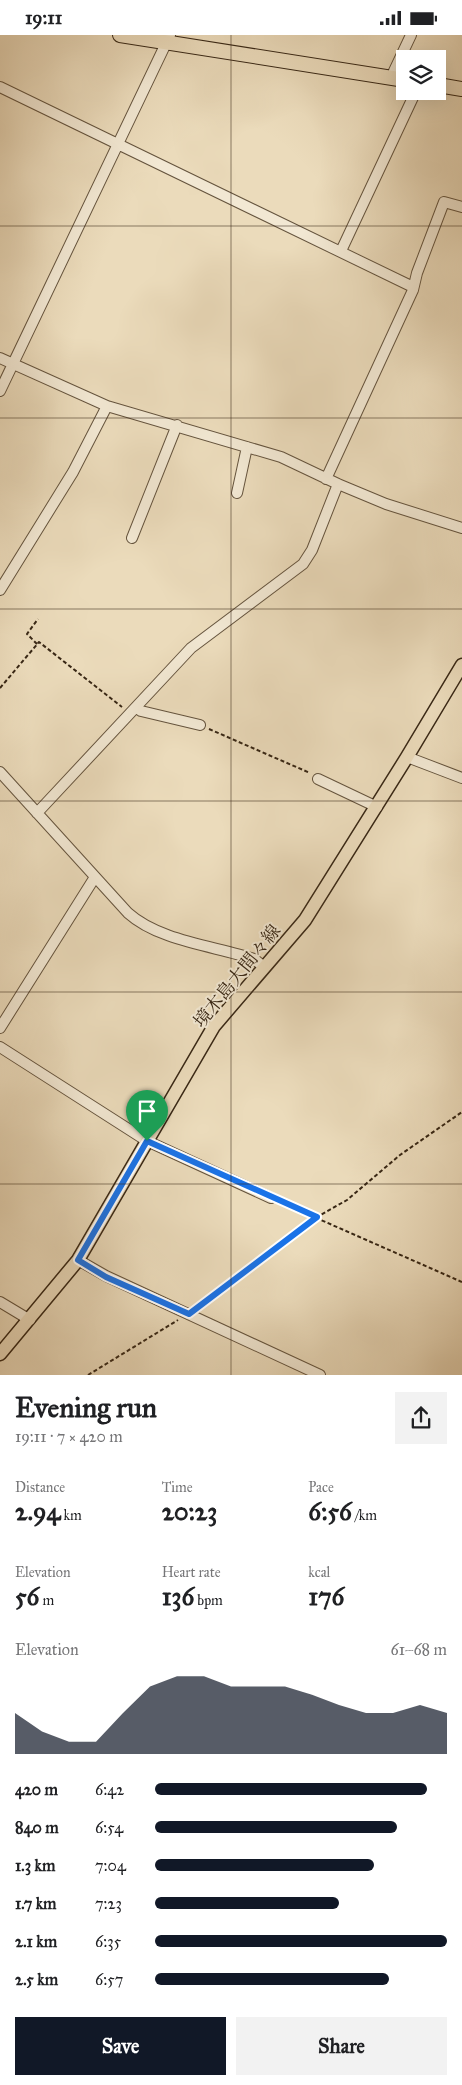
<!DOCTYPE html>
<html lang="en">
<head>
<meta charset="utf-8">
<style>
  :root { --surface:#fff; --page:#f2f2f2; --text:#202124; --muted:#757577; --accent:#111827 }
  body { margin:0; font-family:"IM FELL Great Primer","Noto Serif JP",serif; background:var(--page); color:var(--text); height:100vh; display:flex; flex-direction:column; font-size:19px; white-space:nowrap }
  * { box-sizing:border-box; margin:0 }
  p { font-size:16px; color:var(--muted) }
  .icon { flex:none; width:28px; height:28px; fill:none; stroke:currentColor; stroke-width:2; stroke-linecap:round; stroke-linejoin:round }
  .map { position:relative; height:1340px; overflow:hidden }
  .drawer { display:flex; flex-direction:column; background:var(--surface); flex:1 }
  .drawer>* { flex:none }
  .buttons { position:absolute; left:396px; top:15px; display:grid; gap:10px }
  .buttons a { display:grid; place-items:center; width:50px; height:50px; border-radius:0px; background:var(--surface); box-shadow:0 5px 20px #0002; font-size:25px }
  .pin { position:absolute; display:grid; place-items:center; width:42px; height:42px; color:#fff; margin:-51px -21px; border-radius:50% 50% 50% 0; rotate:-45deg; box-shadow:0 0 5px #0007 }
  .pin .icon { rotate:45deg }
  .round { display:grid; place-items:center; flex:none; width:52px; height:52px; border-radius:0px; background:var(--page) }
  .head { display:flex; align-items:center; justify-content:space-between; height:85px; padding:0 15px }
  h1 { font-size:28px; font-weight:800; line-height:38px }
  .stats { display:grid; grid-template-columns:repeat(3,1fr); gap:8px; height:85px; padding:5px 15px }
  .stats div { display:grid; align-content:center }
  .stats b { font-size:25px; font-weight:800 }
  .stats small { font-size:14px; font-weight:400 }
  .stats p { font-size:14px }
  .chart { height:140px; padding:10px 15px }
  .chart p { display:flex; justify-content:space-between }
  .chart svg { width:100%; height:90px; margin-top:5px; fill:var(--accent); opacity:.7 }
  .cta { display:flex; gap:10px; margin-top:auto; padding:10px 15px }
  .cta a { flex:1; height:58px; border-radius:0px; background:var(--accent); color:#fff; font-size:20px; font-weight:800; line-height:58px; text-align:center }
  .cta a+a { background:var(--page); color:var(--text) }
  ul { padding:0 15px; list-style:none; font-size:16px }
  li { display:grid; grid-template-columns:80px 60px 1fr; align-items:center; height:38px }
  li i { height:12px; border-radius:6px; background:var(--accent) }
  .status { display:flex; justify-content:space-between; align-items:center; height:35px; padding:0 25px; background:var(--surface); direction:ltr }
  .status svg { height:14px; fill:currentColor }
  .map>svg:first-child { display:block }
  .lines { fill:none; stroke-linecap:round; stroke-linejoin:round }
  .minor-casing { stroke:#65543e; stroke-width:12 }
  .major-casing { stroke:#382715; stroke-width:15 }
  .highway-casing { stroke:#382715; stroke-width:16 }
  .path { stroke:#382715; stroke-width:2; stroke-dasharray:4 2.5; stroke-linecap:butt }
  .minor { stroke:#f2e8d3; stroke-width:10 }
  .major { stroke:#ebdbbb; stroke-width:12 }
  .highway { stroke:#ebdbbb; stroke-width:14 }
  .route-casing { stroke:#fff; stroke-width:10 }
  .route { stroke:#1a73e8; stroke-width:6 }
  .grid { fill:none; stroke:#382715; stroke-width:1; stroke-opacity:0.55 }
  .labels { text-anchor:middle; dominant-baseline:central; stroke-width:4; stroke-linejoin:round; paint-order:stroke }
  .street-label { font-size:18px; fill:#382715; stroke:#f2e8d3 }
</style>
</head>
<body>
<div class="status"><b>19:11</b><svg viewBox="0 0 49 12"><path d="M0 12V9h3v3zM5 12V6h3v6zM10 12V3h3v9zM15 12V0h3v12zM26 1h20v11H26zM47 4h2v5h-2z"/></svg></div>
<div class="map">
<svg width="462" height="1340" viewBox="0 0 462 1340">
  <rect width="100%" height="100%" fill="#ebdbbb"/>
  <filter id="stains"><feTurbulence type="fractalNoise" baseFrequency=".004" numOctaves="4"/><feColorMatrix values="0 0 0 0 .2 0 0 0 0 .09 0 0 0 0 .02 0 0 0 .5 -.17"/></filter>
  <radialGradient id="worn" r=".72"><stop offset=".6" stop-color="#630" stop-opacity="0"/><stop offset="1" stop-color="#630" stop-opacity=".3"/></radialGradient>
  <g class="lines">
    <defs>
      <path id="minor" d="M393 43 394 36 411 0
        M0 52 413 252
        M341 216 416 56
        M0 323 107 371 281 422 338 449 386 469 462 493
        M0 356 170 0
        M326 444 413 255 417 238 444 167 462 172
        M237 458 247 412
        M132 503 177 390
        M0 555 73 437 107 371
        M136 672 141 676 200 690
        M407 722 462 743
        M0 737 128 878C159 906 215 911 254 924L264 932
        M318 744 377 772
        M37 778 191 613 303 529 312 515 338 449
        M0 993 95 842
        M0 1012 147 1106 271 1163
        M78 1225 106 1241 320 1340
        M0 1267 30 1285"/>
      <path id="major" d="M0 1319 78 1225 214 991 305 885 407 722 462 630"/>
      <path id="highway" d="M120 0 405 45
        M438 50 462 54"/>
    </defs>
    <!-- minor casing -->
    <use href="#minor" class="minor-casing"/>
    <!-- major casing -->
    <use href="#major" class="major-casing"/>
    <!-- highway casing -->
    <use href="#highway" class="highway-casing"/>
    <!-- path -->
    <path class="path" d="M37 609 27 599 38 584
      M0 653 39 607 122 672
      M209 694 310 738
      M280 1167 462 1247
      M197 1273 317 1182 347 1165 400 1120 462 1077
      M88 1340 178 1285"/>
    <!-- minor -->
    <use href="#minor" class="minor"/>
    <!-- major -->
    <use href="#major" class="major"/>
    <!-- highway -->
    <use href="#highway" class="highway"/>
  </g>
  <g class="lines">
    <defs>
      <path id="route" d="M147 1106 317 1182 189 1279 106 1242 78 1225Z"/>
    </defs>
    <!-- route casing -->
    <use href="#route" class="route-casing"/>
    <!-- route -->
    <use href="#route" class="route"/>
  </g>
  <!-- grid -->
  <path class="grid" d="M231 0V1340M0 191H462M0 383H462M0 574H462M0 766H462M0 957H462M0 1149H462"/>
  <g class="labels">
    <!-- street labels -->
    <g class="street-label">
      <text transform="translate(237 941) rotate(-51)">境木島大間々線</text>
    </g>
  </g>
  <rect width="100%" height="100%" filter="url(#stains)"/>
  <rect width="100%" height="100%" fill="url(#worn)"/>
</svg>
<div class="buttons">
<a><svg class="icon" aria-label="layers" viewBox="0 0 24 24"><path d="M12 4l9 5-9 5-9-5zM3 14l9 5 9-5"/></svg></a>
</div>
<div class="pin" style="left:147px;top:1106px;background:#1e9e55"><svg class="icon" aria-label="arrive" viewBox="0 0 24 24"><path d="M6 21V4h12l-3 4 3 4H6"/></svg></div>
</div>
<section class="drawer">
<div class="head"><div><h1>Evening run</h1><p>19:11 · 7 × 420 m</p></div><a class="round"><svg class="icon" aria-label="share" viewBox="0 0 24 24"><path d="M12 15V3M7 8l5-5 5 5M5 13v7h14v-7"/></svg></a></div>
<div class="stats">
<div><p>Distance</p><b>2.94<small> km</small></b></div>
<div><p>Time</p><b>20:23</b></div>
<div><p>Pace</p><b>6:56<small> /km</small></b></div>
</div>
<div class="stats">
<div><p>Elevation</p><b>56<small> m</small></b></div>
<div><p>Heart rate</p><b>136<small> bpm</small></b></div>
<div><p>kcal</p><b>176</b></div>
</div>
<div class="chart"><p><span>Elevation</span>61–68 m</p>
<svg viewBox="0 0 160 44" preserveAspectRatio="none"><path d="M0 44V24L10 33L20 38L30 38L40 24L50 11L60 6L70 6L80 11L90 11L100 11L110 15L120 20L130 24L140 24L150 20L160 24V44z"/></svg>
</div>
<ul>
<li><b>420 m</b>6:42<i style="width:93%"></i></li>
<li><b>840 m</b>6:54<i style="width:83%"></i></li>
<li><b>1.3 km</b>7:04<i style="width:75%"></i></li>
<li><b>1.7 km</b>7:23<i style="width:63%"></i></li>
<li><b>2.1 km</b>6:35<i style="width:100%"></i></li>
<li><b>2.5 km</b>6:57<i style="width:80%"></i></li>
</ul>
<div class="cta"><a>Save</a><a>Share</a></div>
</section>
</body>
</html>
